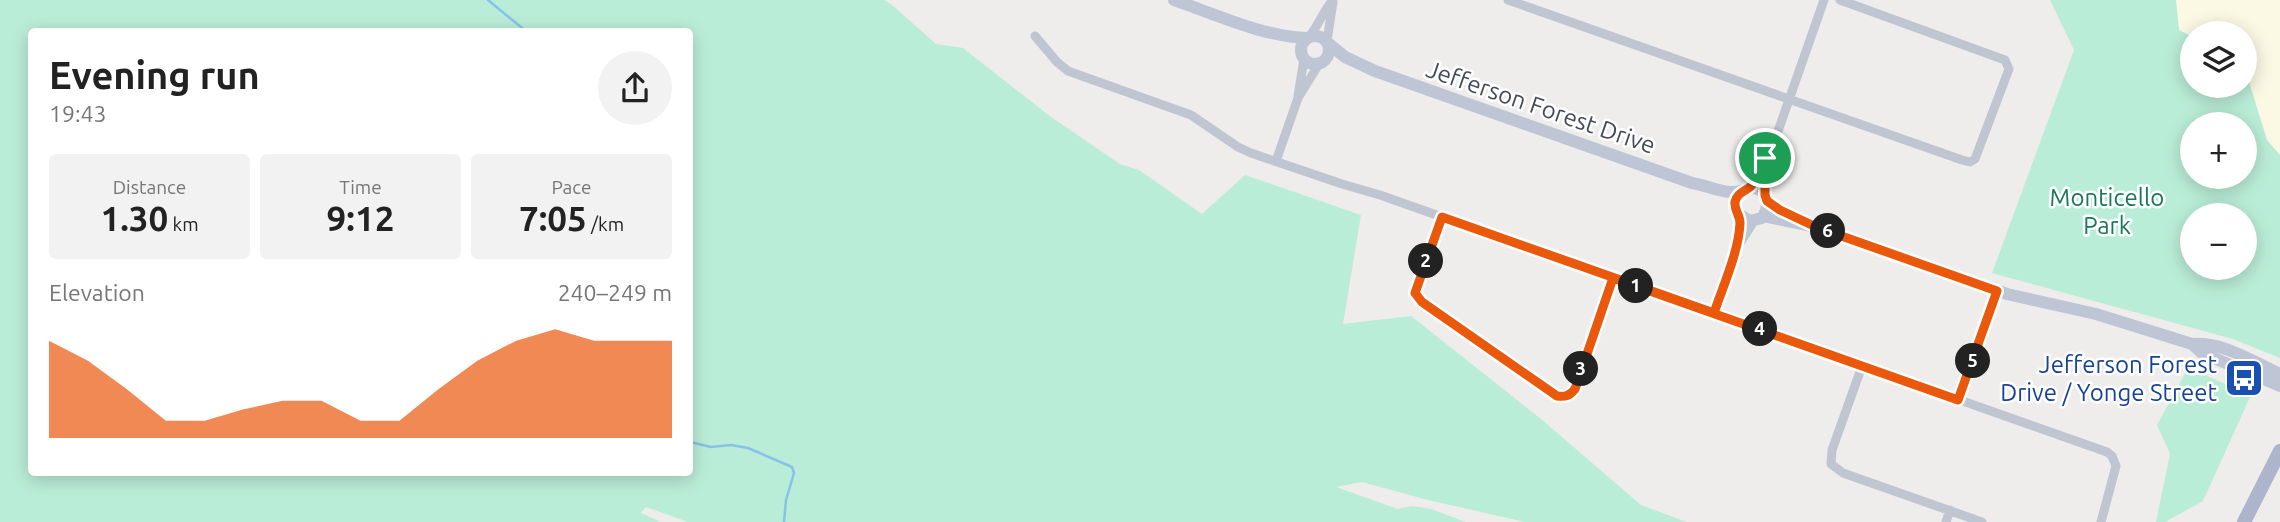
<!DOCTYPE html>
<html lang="en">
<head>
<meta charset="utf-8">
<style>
  :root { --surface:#fff; --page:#f2f2f2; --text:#222; --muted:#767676; --accent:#ea580c }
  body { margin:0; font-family:Ubuntu,sans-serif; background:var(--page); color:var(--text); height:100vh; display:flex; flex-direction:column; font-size:26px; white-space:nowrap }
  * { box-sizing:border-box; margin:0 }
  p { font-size:23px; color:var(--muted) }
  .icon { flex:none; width:38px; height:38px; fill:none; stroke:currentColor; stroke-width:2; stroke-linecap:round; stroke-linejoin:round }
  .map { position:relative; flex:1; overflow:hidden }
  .sheet { position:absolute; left:28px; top:28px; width:665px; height:448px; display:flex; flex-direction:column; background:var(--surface); border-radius:7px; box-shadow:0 4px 18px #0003 }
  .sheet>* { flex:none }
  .tools { position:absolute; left:2180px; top:21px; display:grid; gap:14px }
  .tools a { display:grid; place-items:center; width:77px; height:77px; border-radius:50%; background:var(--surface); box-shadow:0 4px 18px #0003; font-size:35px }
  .pin { position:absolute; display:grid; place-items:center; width:60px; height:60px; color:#fff; margin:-30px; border:4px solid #fff; border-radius:50%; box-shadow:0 2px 7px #0007 }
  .km { position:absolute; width:35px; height:35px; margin:-18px; border-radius:50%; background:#222; color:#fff; font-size:19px; line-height:35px; text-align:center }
  .round { display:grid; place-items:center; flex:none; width:74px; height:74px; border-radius:37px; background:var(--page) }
  .summary { display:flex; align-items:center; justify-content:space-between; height:119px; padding:0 21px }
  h1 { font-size:38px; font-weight:700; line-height:52px }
  .metrics { display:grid; grid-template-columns:repeat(3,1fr); gap:10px; height:119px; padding:7px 21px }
  .metrics div { display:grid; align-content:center; border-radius:7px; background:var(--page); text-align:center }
  .metrics b { font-size:35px; font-weight:700 }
  .metrics small { font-size:19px; font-weight:400 }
  .metrics p { font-size:19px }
  .chart { height:196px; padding:14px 21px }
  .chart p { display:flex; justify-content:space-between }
  .chart svg { width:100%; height:126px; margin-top:7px; fill:var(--accent); opacity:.7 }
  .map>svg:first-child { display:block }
  .commercial { fill:#fbf9e4 }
  .green { fill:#baedd7; fill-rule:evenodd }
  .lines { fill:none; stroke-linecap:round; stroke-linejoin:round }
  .stream { stroke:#88c1e9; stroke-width:2.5 }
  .street { stroke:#bfc5d1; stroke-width:9 }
  .secondary { stroke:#bec5d5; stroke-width:12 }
  .primary { stroke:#acb5cb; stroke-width:14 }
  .route-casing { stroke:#fff; stroke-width:14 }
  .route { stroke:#ea580c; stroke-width:9 }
  .labels { text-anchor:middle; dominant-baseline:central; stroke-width:5; stroke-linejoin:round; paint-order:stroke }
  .street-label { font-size:24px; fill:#454b58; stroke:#fff }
  .park-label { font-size:24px; fill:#18775a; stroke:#fff }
  .transit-label { font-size:24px; fill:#164399; stroke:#fff; text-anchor:end }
</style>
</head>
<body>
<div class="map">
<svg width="2280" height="522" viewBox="0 0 2280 522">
  <rect width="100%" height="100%" fill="#efecec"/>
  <!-- commercial -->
  <path class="commercial" d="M2176 0H2280V155L2267 140 2245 71V33H2193V37L2179 31Z"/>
  <!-- green -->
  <path class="green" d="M0 0H884L891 4 936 44 963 48 1051 117 1120 164 1139 170 1202 214 1245 175 1361 215 1343 324 1411 316 1541 419 1641 505 1687 522H1525L1428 500 1362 482 1336 487 1398 509 1411 506 1431 509 1466 522H688L646 507 641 513 661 522H0ZM32 32H690V472H32Z
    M2050 0H2176L2179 30 2193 37V86H2245V71L2246 72 2267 140 2280 155V358L2233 339 1992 273 2074 50ZM2193 124H2245V177H2193ZM2193 215H2245V268H2193Z
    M2188 368 2251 395 2203 501 2165 522H2156L2170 454 2157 425Z"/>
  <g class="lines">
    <!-- stream -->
    <path class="stream" d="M488 0 527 32
      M690 442 711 447 731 445 748 448 792 467 794 473 786 500 784 522"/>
    <!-- street -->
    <path class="street" d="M1508 0 1962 160 1970 162 1975 159 2009 69 2005 60 1840 0
      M1035 36 1057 62 1068 71 1191 115 1238 147 1251 153 1342 184 1380 195 2107 452 2112 456 2116 466 2101 522
      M1309 37C1318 26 1325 8 1333 0
      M1327 41 1333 2
      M1298 96 1304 59
      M1276 161 1298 98 1319 64
      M1749 189 1769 155
      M1765 195C1765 181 1771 167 1770 154L1824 0
      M1442 217 1416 288 1415 293 1417 297 1557 396C1566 397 1569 396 1575 389L1613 278
      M1735 251 1739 216
      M1714 313 1735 251 1754 221
      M1862 366 1832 450 1831 464 1843 473 1982 522
      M1958 400 1997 291
      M1946 522 1950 510"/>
    <!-- secondary -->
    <path class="secondary" d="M1174 0C1215 14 1264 37 1307 38
      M1301 50a14 14 0 1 1 28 0a14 14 0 1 1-28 0Z
      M1329 44 1345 57 1375 71 1692 183C1705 185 1718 191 1730 192 1739 193 1745 188 1752 188 1769 189 1770 207 1762 218L1750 221 1738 214 1735 202 1741 192
      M1763 216 1816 227 2007 294 2096 314 2192 344C2222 341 2253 362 2280 374
      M2192 344 2202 353 2280 386"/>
    <!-- primary -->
    <path class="primary" d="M2244 522 2280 451"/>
  </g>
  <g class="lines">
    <defs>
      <path id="route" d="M1765 158C1761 168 1758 180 1750 187 1744 192 1737 193 1735 202 1734 210 1740 215 1740 223 1739 251 1723 286 1714 313L1442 217 1415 293 1422 302 1557 396C1566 397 1569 396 1575 389L1613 278 1958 400 1997 291 1816 227 1780 210 1767 201 1765 195V180L1770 160V154L1765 158"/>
    </defs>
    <!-- route casing -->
    <use href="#route" class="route-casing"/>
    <!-- route -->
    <use href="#route" class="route"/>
  </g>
  <!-- icons -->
  <defs>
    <symbol id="bus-square" viewBox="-11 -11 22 22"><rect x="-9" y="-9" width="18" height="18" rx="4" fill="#1a4fb4" stroke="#fff"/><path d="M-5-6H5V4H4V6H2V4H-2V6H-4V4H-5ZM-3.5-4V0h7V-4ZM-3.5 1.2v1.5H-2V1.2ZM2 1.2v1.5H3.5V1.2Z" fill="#fff"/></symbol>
  </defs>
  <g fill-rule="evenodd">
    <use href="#bus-square" x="2222" y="356" width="44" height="44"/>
  </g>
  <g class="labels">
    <!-- street labels -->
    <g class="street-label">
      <text transform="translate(1541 107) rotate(19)">Jefferson Forest Drive</text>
    </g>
    <!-- park labels -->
    <g class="park-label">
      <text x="2107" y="197">Monticello<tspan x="2107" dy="28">Park</tspan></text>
    </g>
    <!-- transit labels -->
    <g class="transit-label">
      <text x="2217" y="364">Jefferson Forest<tspan x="2217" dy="28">Drive / Yonge Street</tspan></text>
    </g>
  </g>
</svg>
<div class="tools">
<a><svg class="icon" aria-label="layers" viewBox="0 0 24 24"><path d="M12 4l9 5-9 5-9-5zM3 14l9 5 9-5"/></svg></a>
<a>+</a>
<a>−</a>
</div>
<div class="pin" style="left:1765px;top:158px;background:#1e9e55"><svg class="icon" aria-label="arrive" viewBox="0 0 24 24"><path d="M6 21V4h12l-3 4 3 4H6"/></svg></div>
<b class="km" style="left:1636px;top:286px">1</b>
<b class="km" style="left:1426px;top:261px">2</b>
<b class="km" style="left:1581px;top:369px">3</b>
<b class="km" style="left:1760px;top:329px">4</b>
<b class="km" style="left:1973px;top:361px">5</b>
<b class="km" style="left:1828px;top:231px">6</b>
<section class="sheet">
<div class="summary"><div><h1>Evening run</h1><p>19:43</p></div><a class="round"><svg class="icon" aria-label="share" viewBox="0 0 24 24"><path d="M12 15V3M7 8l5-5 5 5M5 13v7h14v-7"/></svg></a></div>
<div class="metrics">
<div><p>Distance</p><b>1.30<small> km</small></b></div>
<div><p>Time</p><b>9:12</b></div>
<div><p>Pace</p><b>7:05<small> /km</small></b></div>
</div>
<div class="chart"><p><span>Elevation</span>240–249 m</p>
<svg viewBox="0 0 160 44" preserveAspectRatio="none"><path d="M0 44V10L10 17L20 27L30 38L40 38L50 34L60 31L70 31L80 38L90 38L100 27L110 17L120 10L130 6L140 10L150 10L160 10V44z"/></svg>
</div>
</section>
</div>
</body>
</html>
